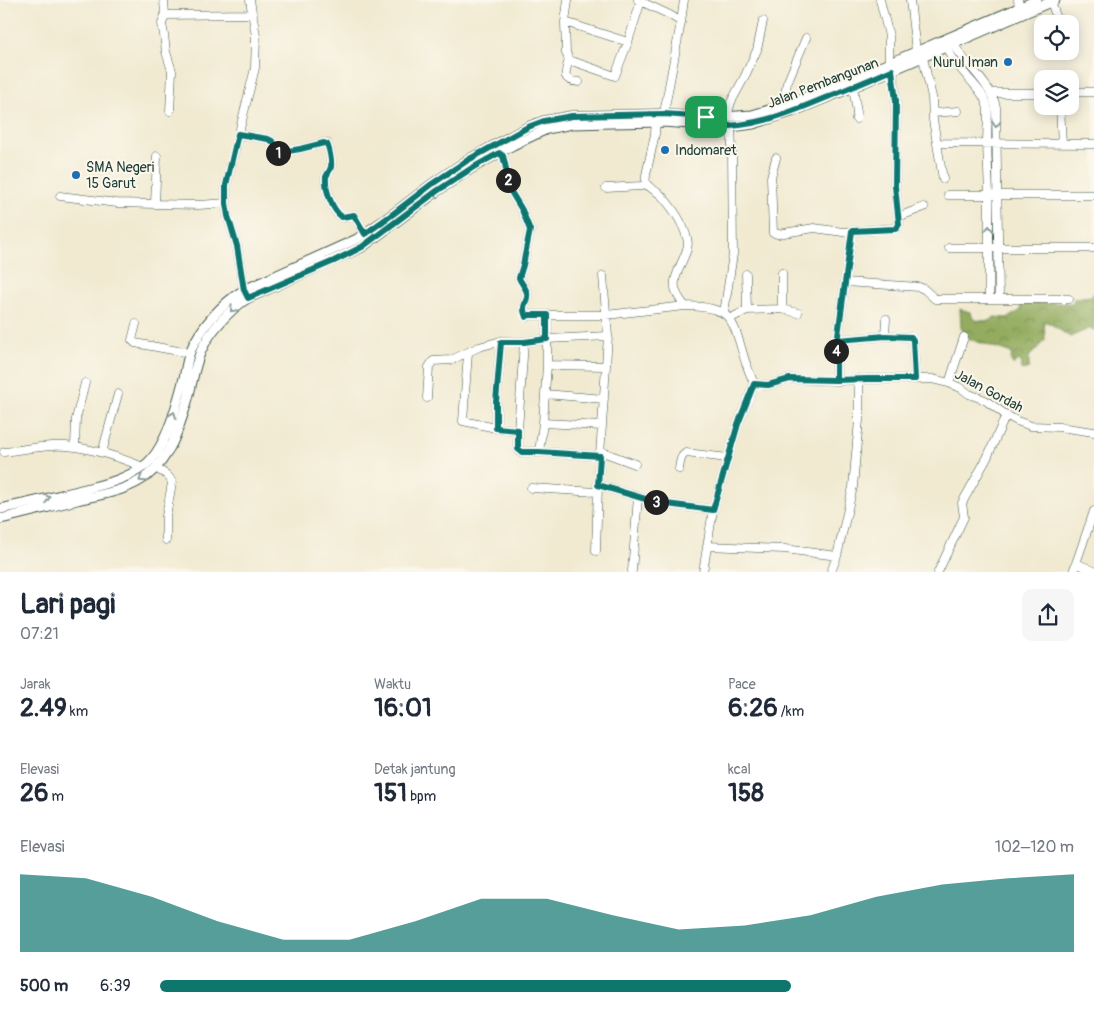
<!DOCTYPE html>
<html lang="id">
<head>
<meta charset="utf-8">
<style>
  :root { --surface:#fff; --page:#f6f6f7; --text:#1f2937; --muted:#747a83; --accent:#0f766e }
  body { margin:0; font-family:Pangolin,sans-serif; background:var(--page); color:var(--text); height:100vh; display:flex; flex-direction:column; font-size:19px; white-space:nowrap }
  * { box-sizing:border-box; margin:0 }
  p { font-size:16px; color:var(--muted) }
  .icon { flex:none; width:28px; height:28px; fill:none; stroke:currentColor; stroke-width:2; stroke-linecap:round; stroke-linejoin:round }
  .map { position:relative; height:572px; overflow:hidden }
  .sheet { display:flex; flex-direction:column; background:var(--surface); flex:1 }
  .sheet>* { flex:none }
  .tools { position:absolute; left:1034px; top:15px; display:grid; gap:10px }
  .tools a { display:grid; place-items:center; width:45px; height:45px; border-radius:10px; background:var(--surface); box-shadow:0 2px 12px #0003; font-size:25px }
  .pin { position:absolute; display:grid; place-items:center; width:42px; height:42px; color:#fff; margin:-21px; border-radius:10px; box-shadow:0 2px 8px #0006 }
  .km { position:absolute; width:25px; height:25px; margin:-12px; border-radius:50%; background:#222; color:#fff; font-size:14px; line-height:25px; text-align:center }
  .round { display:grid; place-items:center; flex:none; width:52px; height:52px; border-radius:10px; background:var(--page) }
  .head { display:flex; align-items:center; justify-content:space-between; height:85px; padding:0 20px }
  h1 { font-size:28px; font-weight:700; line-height:38px }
  .figures { display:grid; grid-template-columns:repeat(3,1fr); gap:8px; height:85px; padding:5px 20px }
  .figures div { display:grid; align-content:center }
  .figures b { font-size:25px; font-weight:700 }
  .figures small { font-size:14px; font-weight:400 }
  .figures p { font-size:14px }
  .chart { height:140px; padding:10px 20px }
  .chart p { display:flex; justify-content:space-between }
  .chart svg { width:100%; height:90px; margin-top:5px; fill:var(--accent); opacity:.7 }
  ul { padding:0 20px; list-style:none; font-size:16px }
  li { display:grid; grid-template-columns:80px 60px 1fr; align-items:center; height:38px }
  li i { height:12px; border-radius:6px; background:var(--accent) }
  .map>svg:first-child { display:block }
  .forest { fill:url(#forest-crowns); stroke:#597449 }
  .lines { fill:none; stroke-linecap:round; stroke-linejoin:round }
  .minor-casing { stroke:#3e574c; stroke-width:9 }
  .major-casing { stroke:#3e574c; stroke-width:11 }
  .minor { stroke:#fff; stroke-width:8 }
  .major { stroke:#fff; stroke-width:9 }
  .oneway { stroke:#8f9e9a }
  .route-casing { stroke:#fff; stroke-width:10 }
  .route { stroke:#0f766e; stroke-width:6 }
  .poi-dot { fill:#1f6fb2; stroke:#fbf7ec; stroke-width:2 }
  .labels { text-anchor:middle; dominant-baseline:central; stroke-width:4; stroke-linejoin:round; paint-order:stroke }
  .poi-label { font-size:14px; fill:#1f3d34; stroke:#fbf7ec; text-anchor:start }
  .street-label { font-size:14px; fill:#1f3d34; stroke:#fbf7ec }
</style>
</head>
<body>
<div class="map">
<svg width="1094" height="572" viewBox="0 0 1094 572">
  <defs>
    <pattern id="forest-crowns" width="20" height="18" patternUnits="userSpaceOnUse" patternTransform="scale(1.25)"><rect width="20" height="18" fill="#93ac5e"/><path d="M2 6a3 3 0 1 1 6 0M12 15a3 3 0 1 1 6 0" fill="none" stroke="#778d4e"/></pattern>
  </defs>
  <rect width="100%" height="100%" fill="#fbf7ec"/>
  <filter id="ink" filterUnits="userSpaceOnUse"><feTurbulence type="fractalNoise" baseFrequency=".02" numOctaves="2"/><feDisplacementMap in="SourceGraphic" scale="10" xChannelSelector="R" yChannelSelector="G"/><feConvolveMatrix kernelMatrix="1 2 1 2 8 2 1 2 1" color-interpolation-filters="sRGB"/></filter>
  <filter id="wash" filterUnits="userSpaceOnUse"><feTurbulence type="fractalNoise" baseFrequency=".0096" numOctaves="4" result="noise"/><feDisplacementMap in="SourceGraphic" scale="20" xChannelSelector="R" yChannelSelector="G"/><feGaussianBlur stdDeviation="1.12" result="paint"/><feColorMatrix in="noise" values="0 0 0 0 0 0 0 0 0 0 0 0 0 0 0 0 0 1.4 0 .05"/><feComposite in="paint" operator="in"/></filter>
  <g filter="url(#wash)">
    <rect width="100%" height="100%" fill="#f1ead1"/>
    <!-- forest -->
    <path class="forest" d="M1094 293V331L1091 328 1070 337 1051 324 1044 321 1045 340 1029 357V368L1022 370 1020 359 1013 365 1011 360 1012 353 969 339 961 328 960 309 970 312 974 320 990 321 994 317 1007 318 1020 311 1021 304 1073 303 1074 298 1091 296Z"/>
  </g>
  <g filter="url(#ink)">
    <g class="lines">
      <defs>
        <path id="minor" d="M164 0 165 15
          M568 0 565 22 628 42
          M638 0 670 15 681 22
          M880 0 889 36V63
          M910 0 916 51
          M1018 0 1019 8
          M1051 2 1055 13 1057 24
          M565 22 566 53 569 60C565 73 561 81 579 82
          M951 39C962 63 990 81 996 107L999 299
          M943 42C948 51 954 61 961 69 970 81 985 93 988 109L987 143 989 195V299
          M923 58 932 97 933 120 943 179
          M569 60 615 76 628 42 641 1
          M853 87 857 112 856 119
          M1070 92H1094
          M991 93H1042
          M786 105V89L787 83 806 38
          M1060 106 1062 144
          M170 111 172 71 166 52 164 35 162 24 165 15 253 14
          M934 113 958 111
          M727 117 731 102 744 78 757 50 763 21
          M656 118 655 134 646 175C646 178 645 180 646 183 649 188 656 191 661 195 671 206 683 223 687 238 689 245 687 250 684 257 675 278 668 286 685 306 697 306 712 307 723 313 737 321 741 352 747 366 749 372 752 378 754 384L768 385 790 379 838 381 868 379H932L949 383 961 388 969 394 985 400 1006 415 1017 421 1031 426 1059 427 1094 432
          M663 118 681 22 684 0
          M238 134 267 139 272 141 276 146 275 151 277 153 300 149 323 143H327C329 148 332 161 331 167 331 170 327 173 326 177 325 186 332 213 342 217 345 218 350 215 354 215L365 234
          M937 143 1094 144
          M499 153 503 156 505 164 510 190 522 210 530 230 523 265 519 278C521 282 526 288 527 293 529 302 520 304 527 317L529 315H606L685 306
          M157 156 155 204 199 205 226 203
          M776 158 771 177 773 233 778 234 814 228 843 232 897 228 899 224 895 186 896 101 893 70
          M606 188 641 186 647 185
          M948 195H1094
          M60 196 117 203 155 204
          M898 217 924 207
          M949 248H1094
          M782 273V309
          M746 274 747 310
          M603 276 608 336 598 485 659 503 713 510
          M845 282 919 287 924 289 935 299H1069
          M246 294 244 290 237 246 228 217 226 203V185L255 68 256 36 250 0
          M724 313 733 254 732 152 731 127
          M729 319 747 310 782 309 798 313
          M886 319 885 335 886 336 911 337 913 341 915 379
          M136 324 132 340 135 343 189 353
          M838 340 886 336
          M468 353 463 421 496 428 518 430 524 342
          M547 365 606 366
          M836 380V350L852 231
          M949 383 964 337
          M545 394 604 399
          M427 398 429 367 433 361 451 360 479 347 501 341 524 342 547 339 608 336
          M543 423 602 426
          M496 428V402L501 341
          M518 430V449L521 452H539L600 456
          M75 447 76 419 85 383
          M600 451 635 464
          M4 452C20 450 36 447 51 446 81 444 116 456 143 467
          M539 452 543 423 547 365V315
          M102 453 118 394
          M155 468C162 472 170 475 172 483L166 516V540
          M679 469C680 463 680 456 686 453L728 458
          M531 488 597 492
          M707 546 785 549 837 556
          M596 551 598 485
          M1076 563 1094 571
          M632 571 638 497
          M703 572 713 510 738 424 754 384
          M831 572 837 556 853 487 859 420V379
          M938 572 964 517 962 503 987 458 1006 415
          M1073 572 1094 511"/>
        <path id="major" d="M0 509C25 504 49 498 74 492 99 485 122 482 144 466 166 450 177 404 184 378 186 369 187 360 190 352 200 328 222 303 244 290L357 239 393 214 432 184 468 160 528 127 544 121 572 116 663 114 710 118 752 115 786 105 892 62 1037 0
          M0 519C26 513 52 506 77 500 102 494 128 491 148 475 170 458 179 428 187 402 192 385 194 367 201 351 209 332 231 308 248 298L362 247 437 191 472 168 513 145 547 129 572 124 612 123 663 122 731 127 753 124 794 111 853 87 1055 0"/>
      </defs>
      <!-- minor casing -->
      <use href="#minor" class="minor-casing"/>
      <!-- major casing -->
      <use href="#major" class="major-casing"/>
      <!-- minor -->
      <use href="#minor" class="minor"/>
      <!-- major -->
      <use href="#major" class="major"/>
    </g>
    <!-- one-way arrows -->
    <defs><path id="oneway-chevron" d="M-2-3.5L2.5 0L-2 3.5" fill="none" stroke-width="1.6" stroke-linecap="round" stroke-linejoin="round" transform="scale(1.25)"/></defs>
    <g class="oneway">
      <use href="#oneway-chevron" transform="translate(996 124) rotate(92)"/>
      <use href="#oneway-chevron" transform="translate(989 229) rotate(-90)"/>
      <use href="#oneway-chevron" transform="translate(233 309) rotate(134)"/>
      <use href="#oneway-chevron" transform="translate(173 415) rotate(-70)"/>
      <use href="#oneway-chevron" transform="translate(142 479) rotate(147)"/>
      <use href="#oneway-chevron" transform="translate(47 498) rotate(-14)"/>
    </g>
  </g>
  <g class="lines" filter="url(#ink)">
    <defs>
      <path id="route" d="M706 117 664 114 572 116 544 121 528 127 468 160 432 184 393 214 365 234 354 215 342 217C332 210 325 190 326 177 327 174 330 171 331 167 332 161 329 148 327 144L324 143 300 149 277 153 275 151 276 146 272 141 268 139 238 134 226 185V203L228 216 237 246 244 290 248 298 334 261 362 247 437 191 472 168 499 153 503 156 505 164 510 190 522 210 530 230 523 265 519 278C521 283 526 288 527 293 529 302 520 304 526 317L529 315H547V339L524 342H501L496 402V428L518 430V449L522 452H539L600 456 598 485 659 503 713 510 738 424 754 384 768 385 790 379 836 380V350L838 340 886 336 911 337 913 340 915 379H868L836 380V350L852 231 895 229 897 228 899 224 895 186 896 101 892 70C870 80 847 89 825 98 785 115 749 129 706 126V117"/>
    </defs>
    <!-- route casing -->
    <use href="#route" class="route-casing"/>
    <!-- route -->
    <use href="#route" class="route"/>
  </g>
  <!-- markers -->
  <g class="poi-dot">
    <circle cx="1008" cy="62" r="5"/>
    <circle cx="665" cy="150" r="5"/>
    <circle cx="76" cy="175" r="5"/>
  </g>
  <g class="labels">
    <!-- poi labels -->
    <g class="poi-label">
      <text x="998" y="62" text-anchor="end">Nurul Iman</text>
      <text x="675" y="150">Indomaret</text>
      <text x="86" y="167">SMA Negeri<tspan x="86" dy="16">15 Garut</tspan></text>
    </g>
    <!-- street labels -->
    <g class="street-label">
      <text transform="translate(823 83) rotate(-21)">Jalan Pembangunan</text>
      <text transform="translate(989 391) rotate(28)">Jalan Gordah</text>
    </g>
  </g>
</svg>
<div class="tools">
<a><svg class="icon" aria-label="locate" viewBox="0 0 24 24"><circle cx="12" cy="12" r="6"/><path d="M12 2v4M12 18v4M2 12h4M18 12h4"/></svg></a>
<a><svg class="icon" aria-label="layers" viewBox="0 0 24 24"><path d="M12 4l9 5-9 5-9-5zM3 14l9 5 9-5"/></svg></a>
</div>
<div class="pin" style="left:706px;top:117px;background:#1e9e55"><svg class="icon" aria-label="arrive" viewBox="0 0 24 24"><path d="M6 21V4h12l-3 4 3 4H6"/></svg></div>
<b class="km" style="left:278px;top:153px">1</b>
<b class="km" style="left:508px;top:180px">2</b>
<b class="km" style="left:656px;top:502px">3</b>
<b class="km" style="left:836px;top:351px">4</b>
</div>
<section class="sheet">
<div class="head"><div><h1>Lari pagi</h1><p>07:21</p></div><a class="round"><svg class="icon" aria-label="share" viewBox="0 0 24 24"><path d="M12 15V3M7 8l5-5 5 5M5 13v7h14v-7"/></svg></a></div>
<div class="figures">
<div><p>Jarak</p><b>2.49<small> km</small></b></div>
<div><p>Waktu</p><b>16:01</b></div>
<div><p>Pace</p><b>6:26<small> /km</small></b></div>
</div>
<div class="figures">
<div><p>Elevasi</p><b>26<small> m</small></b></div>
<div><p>Detak jantung</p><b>151<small> bpm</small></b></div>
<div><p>kcal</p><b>158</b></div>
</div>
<div class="chart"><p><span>Elevasi</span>102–120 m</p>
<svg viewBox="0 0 160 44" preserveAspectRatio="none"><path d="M0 44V6L10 8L20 17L30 29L40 38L50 38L60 29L70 18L80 18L90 26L100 33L110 31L120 26L130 17L140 11L150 8L160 6V44z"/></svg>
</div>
<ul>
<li><b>500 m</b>6:39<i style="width:69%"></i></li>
</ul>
</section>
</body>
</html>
